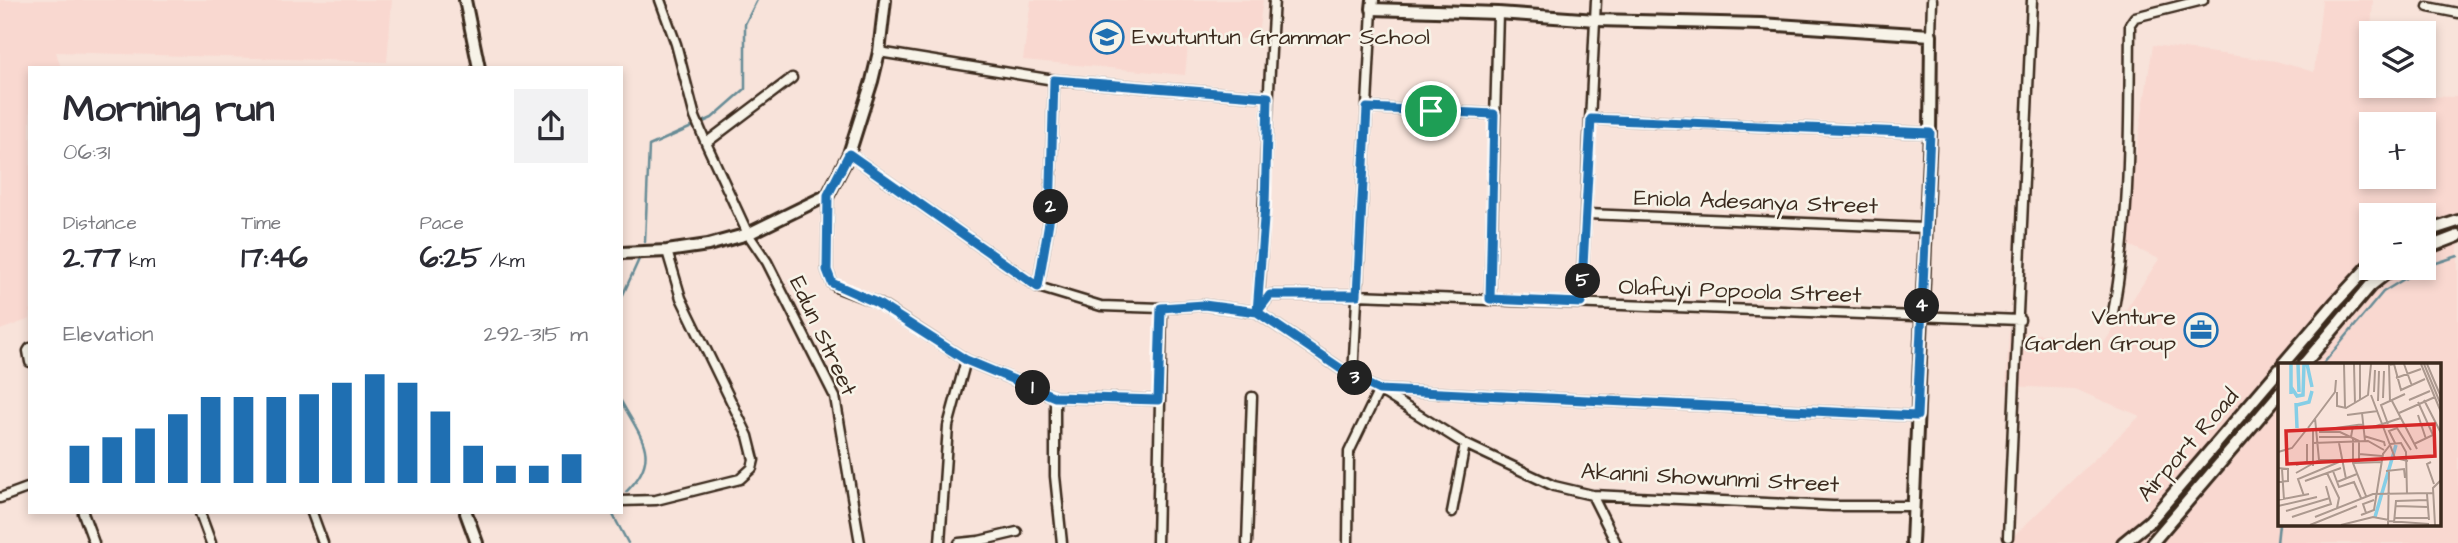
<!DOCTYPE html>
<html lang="en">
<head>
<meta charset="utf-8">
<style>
  :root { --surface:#fff; --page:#f2f2f3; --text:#2b2b33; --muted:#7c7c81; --accent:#1f6fb2 }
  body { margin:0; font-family:"Architects Daughter",sans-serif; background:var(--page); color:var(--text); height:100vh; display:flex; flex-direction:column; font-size:26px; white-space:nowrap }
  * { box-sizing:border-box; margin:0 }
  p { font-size:23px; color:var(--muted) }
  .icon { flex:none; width:38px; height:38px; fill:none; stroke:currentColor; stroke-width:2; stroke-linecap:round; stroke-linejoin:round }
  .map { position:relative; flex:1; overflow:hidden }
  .side { position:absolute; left:28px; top:66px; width:595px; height:448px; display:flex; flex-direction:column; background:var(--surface); border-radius:0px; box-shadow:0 4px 10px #0003 }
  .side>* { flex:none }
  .fabs { position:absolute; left:2359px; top:21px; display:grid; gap:14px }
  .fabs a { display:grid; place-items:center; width:77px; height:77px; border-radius:0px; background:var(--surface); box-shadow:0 4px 10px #0003; font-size:35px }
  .pin { position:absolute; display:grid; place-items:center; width:60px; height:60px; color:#fff; margin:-30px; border:4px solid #fff; border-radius:50%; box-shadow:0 2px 7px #0007 }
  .km { position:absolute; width:35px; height:35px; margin:-18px; border-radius:50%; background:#222; color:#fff; font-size:19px; line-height:35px; text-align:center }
  .round { display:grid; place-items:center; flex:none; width:74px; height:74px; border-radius:0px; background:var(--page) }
  .summary { display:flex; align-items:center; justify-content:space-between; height:119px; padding:0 35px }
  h1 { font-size:38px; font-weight:700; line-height:52px }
  .figures { display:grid; grid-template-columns:repeat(3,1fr); gap:10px; height:119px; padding:7px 35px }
  .figures div { display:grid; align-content:center }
  .figures b { font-size:30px; font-weight:700 }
  .figures small { font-size:19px; font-weight:400 }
  .figures p { font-size:19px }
  .chart { height:196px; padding:14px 35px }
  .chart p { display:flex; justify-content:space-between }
  .chart svg { width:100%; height:126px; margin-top:7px; stroke:var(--accent); stroke-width:6 }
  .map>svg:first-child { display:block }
  .built { fill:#f9d8d0; fill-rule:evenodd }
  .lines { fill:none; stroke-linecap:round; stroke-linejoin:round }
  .stream { stroke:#678c96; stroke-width:2.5 }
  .street-casing { stroke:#3b2a1e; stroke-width:13 }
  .secondary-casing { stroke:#3b2a1e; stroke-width:16 }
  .street { stroke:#f7f3e8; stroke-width:8 }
  .secondary { stroke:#f7f3e8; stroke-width:10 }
  .route-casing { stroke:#fff; stroke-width:14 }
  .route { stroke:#1f6fb2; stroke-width:9 }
  .labels { text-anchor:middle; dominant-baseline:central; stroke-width:5; stroke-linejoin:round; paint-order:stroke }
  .poi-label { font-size:23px; fill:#3b2a1e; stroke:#f7f3e8; text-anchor:start }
  .street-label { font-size:23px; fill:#3b2a1e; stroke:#f7f3e8 }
  .inset-river { fill:none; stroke:#85cee6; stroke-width:3.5 }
  .inset-road { fill:none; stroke:#ac998f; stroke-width:2 }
  .view { fill:#d62828; fill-opacity:0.15; stroke:#d62828; stroke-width:3.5 }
  .inset-edge { fill:none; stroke:#3b2a1e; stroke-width:3.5 }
</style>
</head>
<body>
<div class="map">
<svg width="2458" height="543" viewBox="0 0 2458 543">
  <rect width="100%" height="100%" fill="#f8e3da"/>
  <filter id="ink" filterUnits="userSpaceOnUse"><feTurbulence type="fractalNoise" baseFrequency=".0143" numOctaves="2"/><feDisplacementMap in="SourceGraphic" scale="14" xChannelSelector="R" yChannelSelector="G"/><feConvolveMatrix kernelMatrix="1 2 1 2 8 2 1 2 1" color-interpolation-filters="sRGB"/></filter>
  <g filter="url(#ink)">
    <!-- built -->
    <path class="built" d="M0 0H392L387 62 56 52 61 68H30V319L0 330Z
      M1031 0H1263L1257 40 1189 35 1185 75 1023 60Z
      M2322 0H2373L2367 95 2458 97V543H2006L2140 416 2074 389 2006 386 2009 331 2080 338 2102 346 2159 259 2122 242 2153 45 2276 61 2314 72ZM2371 124H2424V177H2371ZM2371 215H2424V268H2371ZM2280 364H2439V524H2280Z"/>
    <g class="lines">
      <!-- stream -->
      <path class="stream" d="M645 242 649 146 712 118 745 89V24L757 0
        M2424 267 2458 256
        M621 299 640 257
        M2323 364 2383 292 2422 268
        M621 401C641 438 662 457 626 492
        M612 513 628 543
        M2277 543 2280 514"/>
      <defs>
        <path id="street" d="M660 0 676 44 695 117 706 143 748 234 767 262 835 397 860 543
          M2428 7 2458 13
          M1931 35 1932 0
          M879 52 1054 80 1268 97
          M1367 108 1494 114
          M1591 119 1930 133
          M706 143 792 78
          M849 154 1038 287 1101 306 1162 308 1204 305 1257 312 1353 377 1379 390 1465 444 1554 486 1592 495 1833 506H1914
          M828 195 827 270 832 283 838 288 878 303 966 360 1055 397 1159 400
          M1587 214 1925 228
          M1038 287 1050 216 1054 80
          M1490 299 1498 13
          M1581 303 1596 0
          M1258 309C1265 206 1267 103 1274 0
          M1257 312 1270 295H1357L2020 320
          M2112 318C2131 221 2129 123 2130 24L2135 17 2203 0
          M30 348 28 351 30 362
          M1353 377 1372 9
          M1055 397V476L1062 543
          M1592 495 1616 543
          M0 498 30 487
          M621 501 656 500 740 479 752 468 754 460 748 436 681 298 667 251
          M1452 512 1465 444
          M83 513 94 543
          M200 513 211 543
          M312 513 323 543
          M2008 537 2032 0
          M940 543 948 426 966 360
          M959 543 979 541 1017 532
          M1157 543 1162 308
          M1247 543 1252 397
          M1348 543 1349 452 1379 390 1917 416"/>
        <path id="secondary" d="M465 0 479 68
          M1373 0 1372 9 1498 13 1596 20 1761 24 1931 35 1930 133 1912 543
          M2424 232 2458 221
          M2424 249 2458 236
          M621 253 667 251 708 245 748 234 828 195 849 154 872 81 879 52 885 0
          M2283 364 2335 303 2371 264
          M2304 364 2370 286 2393 268
          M466 513 477 543
          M2123 543 2150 521 2280 369
          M2152 543 2280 393"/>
      </defs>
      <!-- street casing -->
      <use href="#street" class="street-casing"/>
      <!-- secondary casing -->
      <use href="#secondary" class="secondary-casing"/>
      <!-- street -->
      <use href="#street" class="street"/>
      <!-- secondary -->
      <use href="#secondary" class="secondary"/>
    </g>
  </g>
  <g class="lines" filter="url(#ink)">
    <defs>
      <path id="route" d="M1431 111 1367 108 1357 295H1270L1257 312 1204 305 1161 308 1158 400 1055 397 966 360 877 303 832 283 827 270 828 195 849 154 1038 287 1050 216 1054 80 1268 97 1265 206 1257 312 1353 377 1379 390 1917 416 1930 133 1591 119 1581 303 1490 299 1494 114 1431 111"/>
    </defs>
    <!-- route casing -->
    <use href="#route" class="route-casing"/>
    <!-- route -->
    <use href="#route" class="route"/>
  </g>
  <!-- icons -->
  <defs>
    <symbol id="school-ring" viewBox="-11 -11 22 22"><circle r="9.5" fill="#f7f3e8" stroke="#1f6fb2" stroke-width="1.5"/><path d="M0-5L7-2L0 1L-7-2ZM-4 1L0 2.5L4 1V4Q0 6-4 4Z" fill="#1f6fb2"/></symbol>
    <symbol id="office-ring" viewBox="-11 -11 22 22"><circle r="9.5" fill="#f7f3e8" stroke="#1f6fb2" stroke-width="1.5"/><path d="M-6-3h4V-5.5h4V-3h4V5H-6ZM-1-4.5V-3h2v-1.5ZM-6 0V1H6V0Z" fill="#1f6fb2"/></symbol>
  </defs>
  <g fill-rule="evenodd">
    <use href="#school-ring" x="1088" y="18" width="38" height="38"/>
    <use href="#office-ring" x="2182" y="311" width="38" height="38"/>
  </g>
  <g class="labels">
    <!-- poi labels -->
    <g class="poi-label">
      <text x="1132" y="37">Ewutuntun Grammar School</text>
      <text x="2176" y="317" text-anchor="end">Venture<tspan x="2176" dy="26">Garden Group</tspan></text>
    </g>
    <!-- street labels -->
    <g class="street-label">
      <text transform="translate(1756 202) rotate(2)">Eniola Adesanya Street</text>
      <text transform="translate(1740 291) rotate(2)">Olafuyi Popoola Street</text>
      <text transform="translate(823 336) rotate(65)">Edun Street</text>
      <text transform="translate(2188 445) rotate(-49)">Airport Road</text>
      <text transform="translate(1710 478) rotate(3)">Akanni Showunmi Street</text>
    </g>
  </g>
  <!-- overview -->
  <g transform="translate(2278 363)">
    <rect width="163" height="163" fill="#f8e3da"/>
    <path class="inset-river" d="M13 1V31M20 1 21 29M29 1 34 24M13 24 19 33 25 32 26 1M18 40 19 65M19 42 31 39 34 28M97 154 118 82"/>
    <path class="inset-road" d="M66 1 67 44M76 1 77 41M82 1V37M116 1 123 27 147 16M126 1 134 23M143 1 163 49M146 1 163 42M149 1 163 34M118 15 143 6M59 29V43L68 45 90 32 93 1M96 29 97 7M93 32 117 95 130 98M105 35 106 8M131 37 152 28M146 37 163 70M100 38 101 8M114 38 139 86M112 39 111 2 117 1M84 50 87 78M121 50 157 34M69 52 100 48M140 52 148 76M37 55 41 97H75M110 61 103 42 127 31M95 64 123 55M30 65 57 29 58 17M58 65 86 61M35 67V103M41 69H62L81 78M86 73 106 79 107 83M41 74H73L75 63M75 75V100L88 133M35 80 90 78 106 87M61 80 68 116M117 80 111 68 119 65 133 87M112 81 123 80 128 89 129 131M136 81 155 72 140 39M0 89 14 85 29 66M81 91 104 93M153 99 149 101 156 121M75 100 104 99M81 100V78M18 102 29 99V81M0 105 10 106V118L0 119M4 106 6 137M55 108 61 124 76 119 83 135M108 108 126 106 127 115M18 110 41 97M49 110 61 135 59 145M27 118 63 105M59 119 79 111M149 131 151 157M26 133 20 116 61 99M0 137 31 131M0 143 39 134M118 143 150 144M8 148 52 135M88 150 85 141 96 137M83 152 96 147 105 91 112 82M14 154 53 141 48 123M37 154 95 131 155 130M117 155H151M110 158 151 161M116 160 118 138 149 137M32 162 79 143M63 162 95 154 111 157M110 162 111 108M157 162 155 125 163 117"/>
    <path class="view" d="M156 61 157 93 9 101 8 68Z"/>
    <rect width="163" height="163" class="inset-edge"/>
  </g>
</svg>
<div class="fabs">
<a><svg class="icon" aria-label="layers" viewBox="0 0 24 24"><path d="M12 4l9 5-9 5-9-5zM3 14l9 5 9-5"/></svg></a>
<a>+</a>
<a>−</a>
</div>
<div class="pin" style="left:1431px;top:111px;background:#1e9e55"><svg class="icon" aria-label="arrive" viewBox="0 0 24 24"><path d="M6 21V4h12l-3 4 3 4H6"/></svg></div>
<b class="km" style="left:1033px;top:388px">1</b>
<b class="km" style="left:1051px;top:207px">2</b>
<b class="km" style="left:1355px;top:378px">3</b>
<b class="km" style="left:1922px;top:306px">4</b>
<b class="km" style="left:1583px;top:281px">5</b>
<section class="side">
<div class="summary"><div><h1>Morning run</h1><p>06:31</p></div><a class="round"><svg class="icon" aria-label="share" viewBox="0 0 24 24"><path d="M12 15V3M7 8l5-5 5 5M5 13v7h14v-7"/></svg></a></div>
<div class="figures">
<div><p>Distance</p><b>2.77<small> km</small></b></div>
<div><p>Time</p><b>17:46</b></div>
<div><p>Pace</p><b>6:25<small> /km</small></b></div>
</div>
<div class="chart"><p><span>Elevation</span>292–315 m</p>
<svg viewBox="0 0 160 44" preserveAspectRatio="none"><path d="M5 44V31M15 44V28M25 44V25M35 44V20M45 44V14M55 44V14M65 44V14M75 44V13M85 44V9M95 44V6M105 44V9M115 44V19M125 44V31M135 44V38M145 44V38M155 44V34"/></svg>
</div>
</section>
</div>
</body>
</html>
